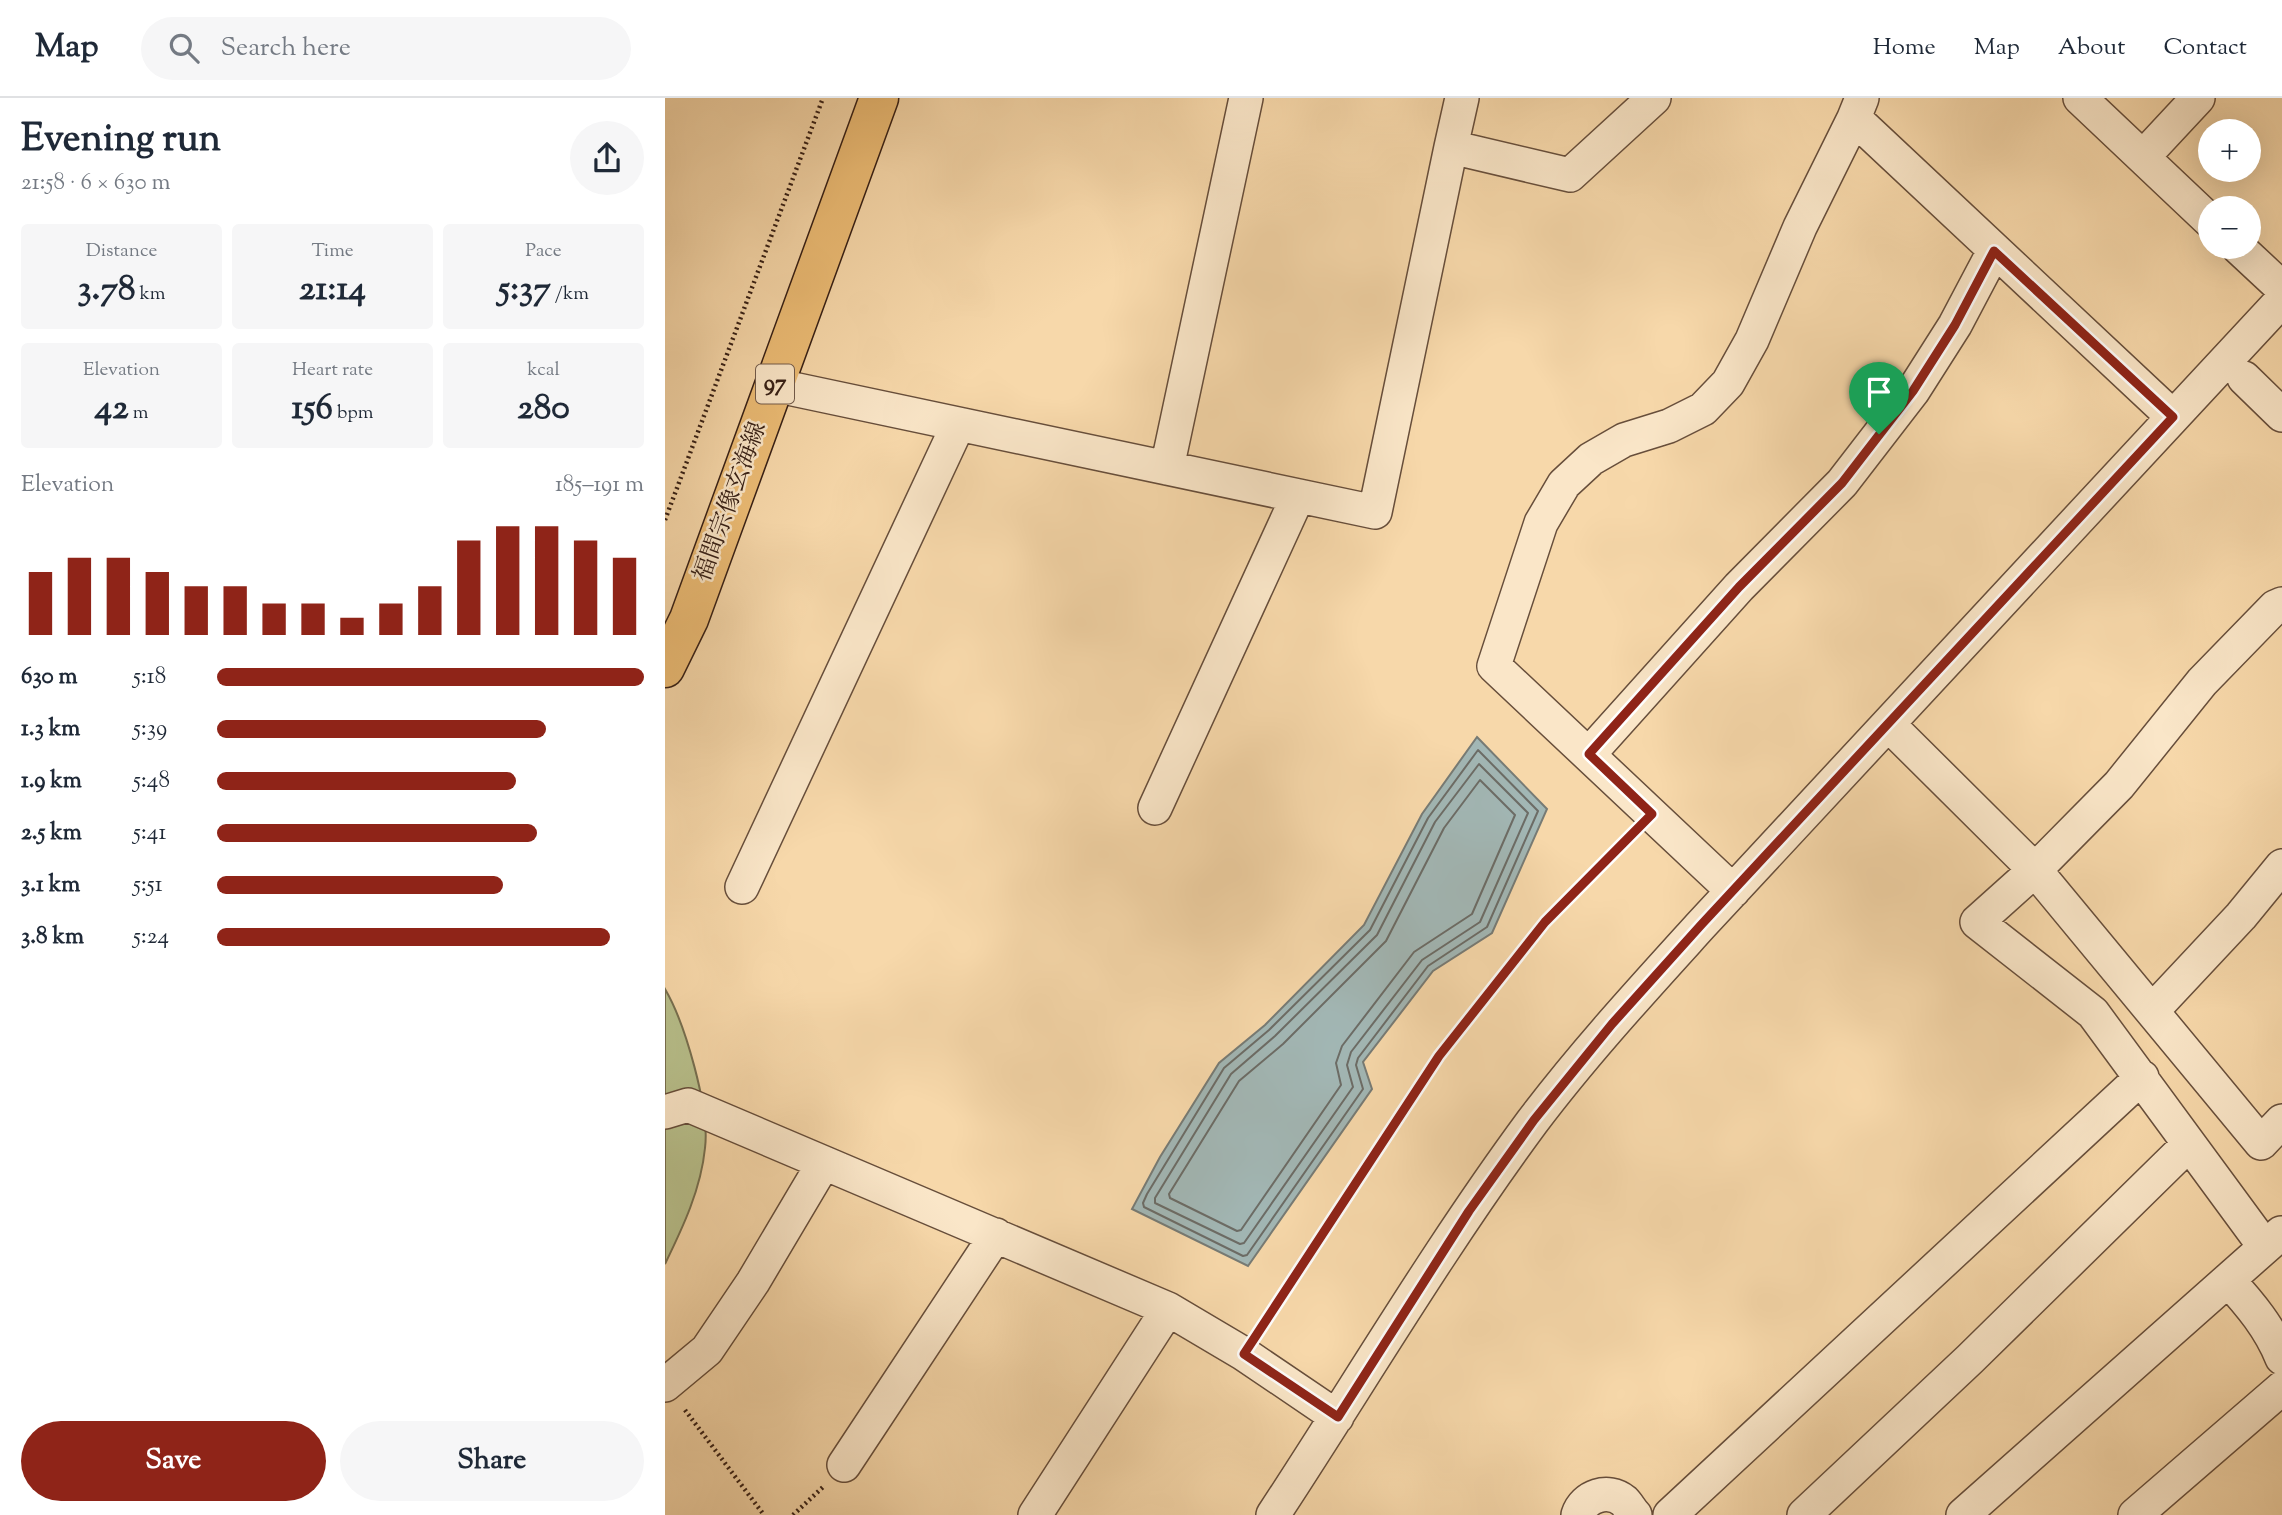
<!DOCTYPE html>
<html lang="en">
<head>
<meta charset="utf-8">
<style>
  :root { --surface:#fff; --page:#f6f6f7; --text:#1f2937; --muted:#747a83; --line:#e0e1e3; --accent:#8f2418 }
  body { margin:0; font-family:"Sorts Mill Goudy","Noto Serif JP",serif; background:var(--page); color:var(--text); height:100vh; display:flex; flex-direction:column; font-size:26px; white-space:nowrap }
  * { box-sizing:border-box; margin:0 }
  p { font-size:23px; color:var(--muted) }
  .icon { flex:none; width:38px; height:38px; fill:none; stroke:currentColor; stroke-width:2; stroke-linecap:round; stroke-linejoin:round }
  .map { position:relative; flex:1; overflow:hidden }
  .panel { display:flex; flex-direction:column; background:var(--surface); width:665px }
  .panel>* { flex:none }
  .tools { position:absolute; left:1533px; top:21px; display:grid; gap:14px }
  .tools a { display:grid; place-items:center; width:63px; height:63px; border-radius:50%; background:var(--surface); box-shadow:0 7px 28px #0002; font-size:35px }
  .pin { position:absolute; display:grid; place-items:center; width:60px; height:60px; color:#fff; margin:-72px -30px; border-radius:50% 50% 50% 0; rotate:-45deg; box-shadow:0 0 7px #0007 }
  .pin .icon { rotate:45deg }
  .round { display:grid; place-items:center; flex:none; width:74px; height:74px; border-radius:37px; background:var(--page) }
  .overview { display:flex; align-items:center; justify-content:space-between; height:119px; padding:0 21px }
  h1 { font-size:38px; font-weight:700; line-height:52px }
  .figures { display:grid; grid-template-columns:repeat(3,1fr); gap:10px; height:119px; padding:7px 21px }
  .figures div { display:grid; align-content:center; border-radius:7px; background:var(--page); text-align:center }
  .figures b { font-size:35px; font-weight:700 }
  .figures small { font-size:19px; font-weight:400 }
  .figures p { font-size:19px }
  .chart { height:196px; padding:14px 21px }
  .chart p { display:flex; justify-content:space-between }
  .chart svg { width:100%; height:126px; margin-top:7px; stroke:var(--accent); stroke-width:6 }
  .cta { display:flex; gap:14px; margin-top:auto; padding:14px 21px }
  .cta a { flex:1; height:80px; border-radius:42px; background:var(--accent); color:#fff; font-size:28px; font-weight:700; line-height:80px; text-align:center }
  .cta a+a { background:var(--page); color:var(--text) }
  ul { padding:0 21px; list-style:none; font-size:23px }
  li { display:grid; grid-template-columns:112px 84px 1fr; align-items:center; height:52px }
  li i { height:18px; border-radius:9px; background:var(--accent) }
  header { display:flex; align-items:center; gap:42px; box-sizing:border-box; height:98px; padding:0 35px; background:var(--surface); border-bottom:2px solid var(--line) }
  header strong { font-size:33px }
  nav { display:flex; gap:38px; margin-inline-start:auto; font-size:24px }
  .search { width:490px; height:63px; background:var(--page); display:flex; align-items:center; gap:18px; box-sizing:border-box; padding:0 24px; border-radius:38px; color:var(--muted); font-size:26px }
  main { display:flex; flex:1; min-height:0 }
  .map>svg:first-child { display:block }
  .green { fill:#b8c08c; stroke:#787051; stroke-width:2 }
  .water { fill:#a2b7b5; stroke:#777b75; stroke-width:2 }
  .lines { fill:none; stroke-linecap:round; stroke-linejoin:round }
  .shore { stroke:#6c6c66; stroke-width:2 }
  .minor-casing { stroke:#674e3b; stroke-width:36 }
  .major-casing { stroke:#372016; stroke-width:41 }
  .path { stroke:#372016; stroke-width:4.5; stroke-dasharray:2 3.5; stroke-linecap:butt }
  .minor { stroke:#fae6c8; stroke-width:33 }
  .major { stroke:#ecbc75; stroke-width:38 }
  .route-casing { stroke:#fff; stroke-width:14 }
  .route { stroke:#8f2418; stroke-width:9 }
  .labels { text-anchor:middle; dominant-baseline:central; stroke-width:5; stroke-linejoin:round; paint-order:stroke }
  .shield { fill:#fae6c8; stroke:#725b4b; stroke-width:2 }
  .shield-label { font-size:23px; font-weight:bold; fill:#372016 }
  .street-label { font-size:24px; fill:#372016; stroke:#fae6c8 }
</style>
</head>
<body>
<header>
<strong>Map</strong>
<div class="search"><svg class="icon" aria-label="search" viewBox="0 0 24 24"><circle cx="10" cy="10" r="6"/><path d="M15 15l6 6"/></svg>Search here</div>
<nav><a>Home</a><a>Map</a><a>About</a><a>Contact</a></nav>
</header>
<main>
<section class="panel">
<div class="overview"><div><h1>Evening run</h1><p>21:58 · 6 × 630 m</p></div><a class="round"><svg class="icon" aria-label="share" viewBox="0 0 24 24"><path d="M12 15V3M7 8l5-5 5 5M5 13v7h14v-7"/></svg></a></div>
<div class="figures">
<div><p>Distance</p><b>3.78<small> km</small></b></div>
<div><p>Time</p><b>21:14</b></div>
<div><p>Pace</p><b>5:37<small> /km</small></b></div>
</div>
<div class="figures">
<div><p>Elevation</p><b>42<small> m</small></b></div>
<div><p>Heart rate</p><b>156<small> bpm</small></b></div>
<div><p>kcal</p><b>280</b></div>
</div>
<div class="chart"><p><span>Elevation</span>185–191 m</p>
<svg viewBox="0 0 160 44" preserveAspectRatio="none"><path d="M5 44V22M15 44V17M25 44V17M35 44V22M45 44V27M55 44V27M65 44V33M75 44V33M85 44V38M95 44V33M105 44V27M115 44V11M125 44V6M135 44V6M145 44V11M155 44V17"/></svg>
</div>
<ul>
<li><b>630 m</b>5:18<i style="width:100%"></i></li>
<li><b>1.3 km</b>5:39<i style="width:77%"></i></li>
<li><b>1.9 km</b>5:48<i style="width:70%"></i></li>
<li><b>2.5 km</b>5:41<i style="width:75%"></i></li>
<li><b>3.1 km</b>5:51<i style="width:67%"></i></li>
<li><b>3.8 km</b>5:24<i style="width:92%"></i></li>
</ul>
<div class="cta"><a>Save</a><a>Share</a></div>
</section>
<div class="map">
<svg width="1617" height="1417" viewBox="0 0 1617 1417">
  <rect width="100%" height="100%" fill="#f7d8aa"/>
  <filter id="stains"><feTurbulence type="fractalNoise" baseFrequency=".00286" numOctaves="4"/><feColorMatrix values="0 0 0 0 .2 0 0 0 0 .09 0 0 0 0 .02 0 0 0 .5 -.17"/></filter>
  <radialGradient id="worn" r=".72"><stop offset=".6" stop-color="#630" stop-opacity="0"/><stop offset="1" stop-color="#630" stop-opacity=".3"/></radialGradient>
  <!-- green -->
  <path class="green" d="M0 891C20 925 45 1011 40 1050 36 1091 18 1129 0 1166Z"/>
  <!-- water -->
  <path class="water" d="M812 639 882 711 827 835 768 873 698 964 707 991 583 1168 467 1111 495 1059 554 965 600 927 699 827 757 716Z"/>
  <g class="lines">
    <!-- shore -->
    <path class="shore" d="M813 652 873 713 822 829 763 868 693 960 691 967 698 991 582 1157 578 1158 479 1109 478 1105 482 1096 559 970 604 932 705 832 763 720Z
      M814 666 863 715 815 824 757 862 686 954 682 967 688 989 579 1145 575 1146 490 1105V1100L566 976 610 938 712 837 770 724Z
      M815 682 850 717 807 816 749 854 677 948 671 965 676 987 576 1132 572 1133 505 1100 504 1096 574 983 618 946 721 843 779 730Z"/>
    <defs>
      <path id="minor" d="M797 0 786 49 905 77 989 0
        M1197 0 1189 20 1508 319
        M1415 0 1545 123
        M1478 59 1533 0
        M1573 149 1617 190
        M1579 280 1617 317
        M109 287 710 414 786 49
        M502 370 581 0
        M1223 626 1370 772 1596 1045 1617 1023
        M924 656 1074 489 1177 385 1248 293 1290 227 1329 153
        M490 710 633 398
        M77 789 293 327
        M1068 793 829 568 876 425 899 386 926 361 959 342 1004 328 1038 311 1063 285 1087 242 1135 129 1189 20
        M1487 913 1576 818 1617 768
        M0 1014 23 1007 503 1211 579 1256 672 1319
        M1600 1149 1428 915 1312 824 1370 772 1454 687 1537 584 1610 509 1617 506
        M1563 1182C1585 1206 1605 1230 1617 1260
        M0 1287 42 1252 88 1184 158 1066
        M179 1367 331 1137
        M370 1417 503 1211
        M608 1417C694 1286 774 1150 867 1024 919 955 978 891 1036 827L1617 202
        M913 1417C919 1398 943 1390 959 1403 963 1407 966 1413 970 1417
        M1005 1417 1477 979
        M1139 1417 1305 1261 1524 1046
        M1298 1417 1616 1135
        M1470 1417 1617 1290"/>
      <path id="major" d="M0 570 24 521 214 0"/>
    </defs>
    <!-- minor casing -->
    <use href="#minor" class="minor-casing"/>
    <!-- major casing -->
    <use href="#major" class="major-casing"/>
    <!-- path -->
    <path class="path" d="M0 422 158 0
      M596 1229 774 958 880 824 964 740
      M20 1312 99 1417
      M128 1417 158 1389"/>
    <!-- minor -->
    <use href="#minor" class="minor"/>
    <!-- major -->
    <use href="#major" class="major"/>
  </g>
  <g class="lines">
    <defs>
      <path id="route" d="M1329 153 1508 319 1036 827 947 926 869 1022 804 1113 673 1319 579 1256 774 958 880 824 987 716 924 656 1074 489 1177 385 1248 293 1290 227Z"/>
    </defs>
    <!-- route casing -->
    <use href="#route" class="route-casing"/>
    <!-- route -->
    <use href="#route" class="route"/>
  </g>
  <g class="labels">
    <!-- shield labels -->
    <rect class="shield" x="91" y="266.5" width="38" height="39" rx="5"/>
    <g class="shield-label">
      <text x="110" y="286">97</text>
    </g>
    <!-- street labels -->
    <g class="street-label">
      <text transform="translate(66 404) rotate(-70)">福間宗像玄海線</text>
    </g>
  </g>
  <rect width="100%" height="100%" filter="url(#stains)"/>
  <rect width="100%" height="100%" fill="url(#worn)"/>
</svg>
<div class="tools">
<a>+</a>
<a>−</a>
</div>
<div class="pin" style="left:1214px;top:336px;background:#1e9e55"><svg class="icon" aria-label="arrive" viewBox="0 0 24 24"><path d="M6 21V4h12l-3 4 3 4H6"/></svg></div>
</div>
</main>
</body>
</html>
